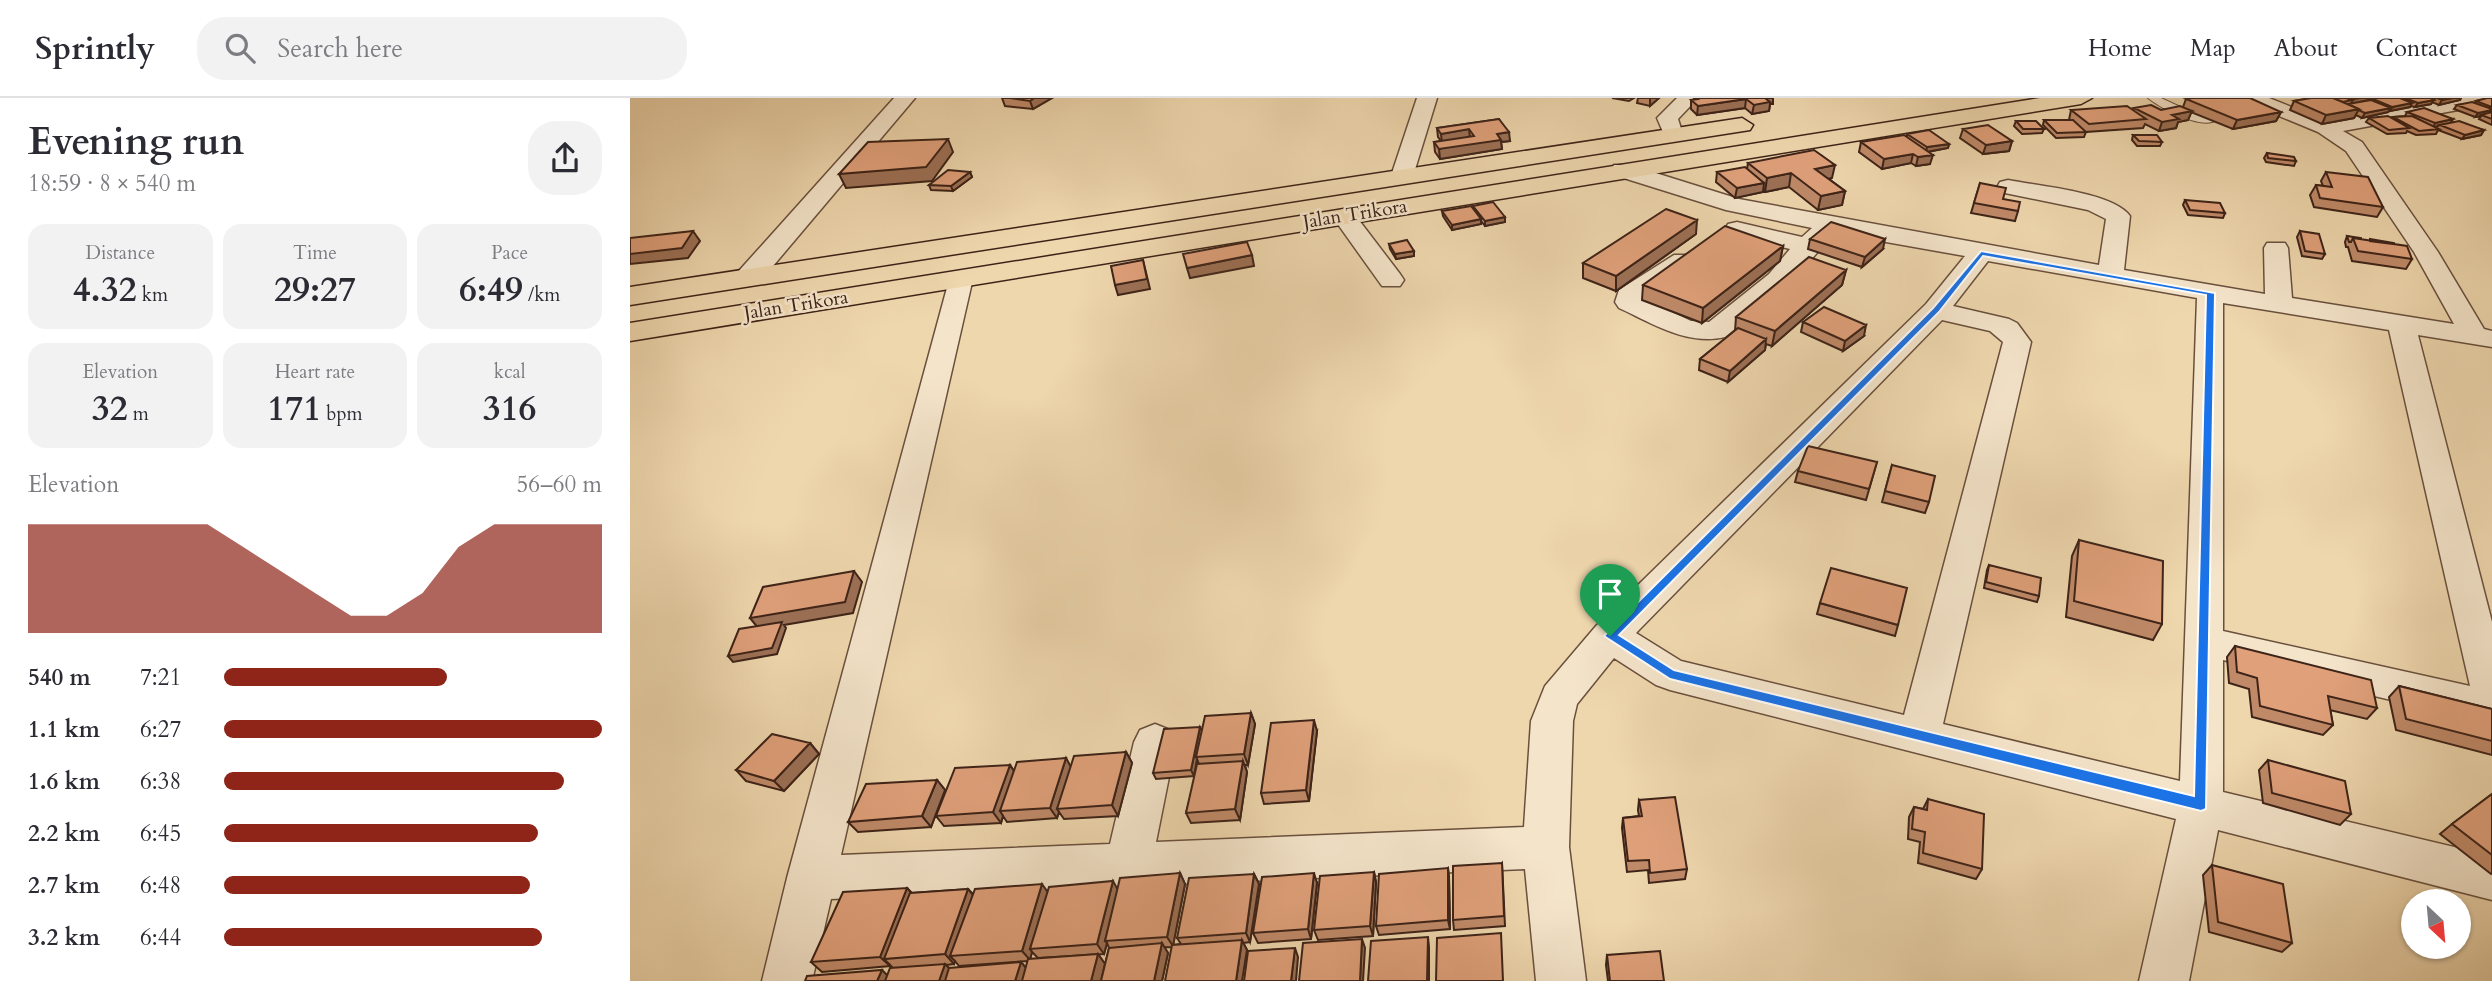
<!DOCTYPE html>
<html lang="en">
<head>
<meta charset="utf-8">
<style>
  :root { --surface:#fff; --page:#f2f2f3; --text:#2b2b33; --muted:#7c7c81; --line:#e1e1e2; --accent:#8f2418 }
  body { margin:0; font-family:Cardo,serif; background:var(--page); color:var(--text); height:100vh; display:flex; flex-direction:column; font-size:26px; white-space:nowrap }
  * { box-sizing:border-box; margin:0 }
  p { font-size:23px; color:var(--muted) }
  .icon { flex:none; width:38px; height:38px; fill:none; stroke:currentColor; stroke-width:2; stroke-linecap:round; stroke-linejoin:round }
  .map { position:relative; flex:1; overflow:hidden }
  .drawer { display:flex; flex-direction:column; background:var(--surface); width:630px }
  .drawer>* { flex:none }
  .needle { width:46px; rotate:154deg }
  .controls { position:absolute; left:1771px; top:791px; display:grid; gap:14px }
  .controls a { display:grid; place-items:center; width:70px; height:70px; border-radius:50%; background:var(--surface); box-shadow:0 2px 5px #0004; font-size:35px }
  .pin { position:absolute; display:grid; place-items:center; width:60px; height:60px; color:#fff; margin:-72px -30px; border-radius:50% 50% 50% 0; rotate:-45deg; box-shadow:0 0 7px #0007 }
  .pin .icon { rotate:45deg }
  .round { display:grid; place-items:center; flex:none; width:74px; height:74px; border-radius:28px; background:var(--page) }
  .overview { display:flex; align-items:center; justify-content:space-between; height:119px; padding:0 28px }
  h1 { font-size:38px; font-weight:800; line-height:52px }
  .stats { display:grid; grid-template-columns:repeat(3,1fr); gap:10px; height:119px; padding:7px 28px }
  .stats div { display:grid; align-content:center; border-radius:18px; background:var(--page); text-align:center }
  .stats b { font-size:35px; font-weight:800 }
  .stats small { font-size:19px; font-weight:400 }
  .stats p { font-size:19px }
  .chart { height:196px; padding:14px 28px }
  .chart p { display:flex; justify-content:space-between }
  .chart svg { width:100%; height:126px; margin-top:7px; fill:var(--accent); opacity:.7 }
  ul { padding:0 28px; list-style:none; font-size:23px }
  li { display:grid; grid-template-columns:112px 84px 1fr; align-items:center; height:52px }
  li i { height:18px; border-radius:9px; background:var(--accent) }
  header { display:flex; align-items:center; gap:42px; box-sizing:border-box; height:98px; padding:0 35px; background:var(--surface); border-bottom:2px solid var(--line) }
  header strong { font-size:33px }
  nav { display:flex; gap:38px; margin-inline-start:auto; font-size:24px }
  .search { width:490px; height:63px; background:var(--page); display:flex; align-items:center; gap:18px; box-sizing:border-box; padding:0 24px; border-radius:28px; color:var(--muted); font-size:26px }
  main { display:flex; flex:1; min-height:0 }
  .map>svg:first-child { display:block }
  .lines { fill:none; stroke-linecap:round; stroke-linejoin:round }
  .lane-casing { stroke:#69503d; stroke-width:2 }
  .street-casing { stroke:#69503d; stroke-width:3 }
  .primary-casing { stroke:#3d2318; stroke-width:3 }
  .lane { fill:#f4e4ca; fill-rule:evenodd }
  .street { fill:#f4e4ca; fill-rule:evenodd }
  .primary { fill:#eed6ad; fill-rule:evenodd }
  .wall { fill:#c08a69; stroke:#3d2318; stroke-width:2; fill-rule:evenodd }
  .shaded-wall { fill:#9c7055; stroke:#3d2318; stroke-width:2 }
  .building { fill:#dfa07a; stroke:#3d2318; stroke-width:2 }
  .route { fill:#1a73e8; stroke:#fff; stroke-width:2; fill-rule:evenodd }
  .labels { text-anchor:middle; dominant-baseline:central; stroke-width:5; stroke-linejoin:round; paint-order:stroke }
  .far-street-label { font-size:19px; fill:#3d2318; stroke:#f4e4ca }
</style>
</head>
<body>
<header>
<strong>Sprintly</strong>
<div class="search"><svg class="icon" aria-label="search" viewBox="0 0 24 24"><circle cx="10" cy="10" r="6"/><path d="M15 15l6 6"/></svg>Search here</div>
<nav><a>Home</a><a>Map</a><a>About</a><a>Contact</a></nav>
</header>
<main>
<section class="drawer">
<div class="overview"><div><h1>Evening run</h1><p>18:59 · 8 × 540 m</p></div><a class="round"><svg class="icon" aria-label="share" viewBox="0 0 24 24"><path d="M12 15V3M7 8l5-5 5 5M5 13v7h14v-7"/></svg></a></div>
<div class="stats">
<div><p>Distance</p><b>4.32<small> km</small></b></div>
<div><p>Time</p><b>29:27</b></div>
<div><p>Pace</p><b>6:49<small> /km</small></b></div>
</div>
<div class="stats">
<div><p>Elevation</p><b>32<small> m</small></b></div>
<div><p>Heart rate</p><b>171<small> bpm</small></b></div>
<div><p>kcal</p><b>316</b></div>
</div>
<div class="chart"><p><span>Elevation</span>56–60 m</p>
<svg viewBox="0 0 160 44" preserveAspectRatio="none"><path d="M0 44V6L10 6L20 6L30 6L40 6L50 6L60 14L70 22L80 30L90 38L100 38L110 30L120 14L130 6L140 6L150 6L160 6V44z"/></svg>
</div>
<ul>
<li><b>540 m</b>7:21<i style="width:59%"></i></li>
<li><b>1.1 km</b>6:27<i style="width:100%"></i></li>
<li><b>1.6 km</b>6:38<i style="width:90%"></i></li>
<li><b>2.2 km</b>6:45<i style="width:83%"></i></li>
<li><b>2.7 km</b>6:48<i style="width:81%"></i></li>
<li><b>3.2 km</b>6:44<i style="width:84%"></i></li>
</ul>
</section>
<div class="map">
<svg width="1862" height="883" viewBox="0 0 1862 883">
  <rect width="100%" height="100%" fill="#eed6ad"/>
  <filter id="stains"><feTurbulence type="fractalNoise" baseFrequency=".00286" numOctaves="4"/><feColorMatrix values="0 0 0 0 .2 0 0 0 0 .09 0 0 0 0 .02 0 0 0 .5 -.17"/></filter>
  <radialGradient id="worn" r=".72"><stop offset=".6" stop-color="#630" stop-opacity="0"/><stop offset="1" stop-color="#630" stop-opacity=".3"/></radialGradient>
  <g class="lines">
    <defs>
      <path id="lane" d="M1518 0H1531L1570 18 1587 22C1571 32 1532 11 1518 0Z"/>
      <path id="street" d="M264 0H285L138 174 125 185H107L103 180 107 175Z
        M787 0H807L783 78 772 85 761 78Z
        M1047 0H1068L1048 21 1053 37 1043 43 1036 41 1027 20Z
        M1612 0H1639L1697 23 1828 0H1862L1861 6 1713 33 1732 44 1808 154 1854 231 1862 233V249L1788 237 1862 524V626L1593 562V694L1862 758V802L1588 732 1559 883H1509L1546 721 1040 592 1026 587 984 560 947 606 943 623 939 749 956 883H906L895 771 201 801 182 883H132L157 780 321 175H339L343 180 211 757 480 746 504 644 510 632 525 626 540 632 546 644 526 744 894 729 901 623 915 588 966 528 1296 206 1335 158 1205 135 1157 188 1095 239C1057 248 1022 225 989 210L985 204 989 192 1044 157H1062L1066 162 1062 167 1012 200 1061 223 1079 224 1139 176 1160 151 1098 136 1095 131 1098 126 1107 124 1172 139 1182 130 1096 112 984 77 981 72 984 67H1000L1109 101 1469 167 1476 121 1458 112 1370 94 1367 89 1370 84 1378 82C1407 88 1483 94 1500 118L1494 172 1635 196 1634 150 1637 145H1655L1658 150 1662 200 1824 226 1784 154 1716 53 1688 34 1615 4ZM1358 163 1567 200 1550 683 1313 626 1401 244 1387 225 1379 221 1323 208ZM1593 205 1759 232 1840 588 1593 533ZM1312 222 1360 233 1373 244 1274 617 1051 563 1006 535Z
        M714 111 722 113 770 176 774 182 770 188H752L702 118 706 113Z"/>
      <path id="primary" d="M1410 0H1462L1451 6 0 243V225Z
        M1112 20 1123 27 1120 32 0 207V189Z"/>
    </defs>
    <!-- lane casing -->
    <use href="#lane" class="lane-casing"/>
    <!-- street casing -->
    <use href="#street" class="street-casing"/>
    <!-- primary casing -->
    <use href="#primary" class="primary-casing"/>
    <!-- lane -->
    <use href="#lane" class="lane"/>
    <!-- street -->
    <use href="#street" class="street"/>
    <!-- primary -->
    <use href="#primary" class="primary"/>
  </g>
  <!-- wall -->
  <path class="wall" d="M372 0H422L403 11 375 8Z
    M982 0H1004L999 3Z
    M1008 0H1029L1020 8 1007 5Z
    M1064 0H1143V6H1140L1139 13 1122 16 1115 10 1067 17 1061 11V2H1064Z
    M1681 0H1831L1830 2 1809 7 1802 4 1801 6 1785 9 1781 8 1780 9 1759 13 1758 14 1732 20 1726 17 1724 20 1692 26 1660 12 1664 3Z
    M1862 0V27L1849 21 1851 18 1845 19 1824 11 1827 7 1845 5 1846 3Z
    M1556 1 1651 14 1646 23 1603 31 1561 14 1558 22 1548 24 1546 30 1529 33 1515 26 1513 30 1456 34 1454 39 1426 40 1413 27 1414 22H1439L1441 12H1503L1504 10 1531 12 1553 9Z
    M1777 14 1823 21 1821 24 1854 32 1851 37 1832 41 1808 32 1806 36 1786 37 1777 33 1776 35 1757 36 1736 24 1739 20 1762 21 1763 19 1775 18Z
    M869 21 880 43 871 44 872 51 810 61 805 54 804 44 811 43 808 39 807 30Z
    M1386 23 1414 31 1412 35 1392 36 1384 28Z
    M1333 31 1382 43 1379 53 1353 56 1330 40Z
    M1277 36 1319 46 1318 50 1298 54 1300 66 1286 68 1281 65 1252 71 1229 54 1231 44 1277 39Z
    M1503 37 1532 44 1530 48H1507L1502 42Z
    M1637 55 1666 63 1664 68 1636 64 1634 60Z
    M1118 65 1202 80 1199 81 1215 93 1212 107 1188 112 1159 89 1135 94 1133 93V94L1105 100 1086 84 1087 74 1117 71Z
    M340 74 342 79 323 93 301 92 299 87Z
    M1696 74 1753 109 1747 119 1684 109 1680 97 1686 87 1693 88 1691 83Z
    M1350 85 1373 101 1388 113 1385 123 1341 115Z
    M1555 102 1595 115 1593 120 1558 117 1553 107Z
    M843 108 875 119V124L855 128 851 123V126L822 132 813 118 812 113 843 112Z
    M1670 133 1695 156 1692 161 1672 158 1667 139Z
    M1066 136 986 193 953 180V165Z
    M1717 138 1782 161 1776 171 1722 163 1718 149H1716L1715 144Z
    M1180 141 1253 151 1232 169 1178 151Z
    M759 146 784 153V158L766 161 760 151Z
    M1153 148 1150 163 1072 225 1012 202 1013 187Z
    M1216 172 1212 187 1142 248 1136 246 1135 252 1098 284 1069 272 1070 261 1105 233 1106 219Z
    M1173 224 1234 238 1213 253 1171 234Z
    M1247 364 1236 402 1165 384 1168 373Z
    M1262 367 1299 404 1295 415 1252 404Z
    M1449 442 1532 526 1523 542 1436 519 1442 458Z
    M1359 467 1409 498 1407 504 1354 490 1357 472Z
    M1190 505 1268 527 1265 538 1187 516Z
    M1605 548 1747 610 1737 621 1700 612 1703 627 1693 637 1622 619 1619 591 1599 585 1597 559Z
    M1769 588 1862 611V657L1766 632 1759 599Z
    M621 615 625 626 618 667H615L617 674 610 722 561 725 556 715 569 666 567 661 564 678 526 681 523 675 572 633Z
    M687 633 679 703 634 706 631 695Z
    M180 645 189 656 154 693 116 683 106 672Z
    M496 654 502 665 488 718 434 721 429 714 427 720 377 724 373 718 371 725 314 728 306 718 380 667 384 673 436 660 440 669Z
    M1638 662 1721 716 1710 727 1633 705 1629 672Z
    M307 682 315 692 301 729 228 734 218 724Z
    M1862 696V775L1861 776 1810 736 1822 726Z
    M1298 701 1352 771 1346 781 1288 765 1290 744 1278 741 1279 719 1284 709 1293 711Z
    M1009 702 1057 771 1055 781 1019 785 1018 772 997 774 992 730 993 720 1009 718 1008 712Z
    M872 765 875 828 824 832 823 822Z
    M1582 767 1662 845 1652 854 1579 834 1573 777Z
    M818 770 819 780 820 831 749 837 746 828Z
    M744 774 746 784 743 838 688 842 684 832Z
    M550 775 555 786 543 847 551 846 547 840 624 776 629 786 620 844 613 845 617 852 534 849 538 855 532 883H471L479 850 477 845 474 856 408 860 402 854 400 861 468 856 475 866 257 877 263 870 260 867V868L192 874 181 864 277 790 282 795 338 791 343 796 488 791ZM325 863 329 868 398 863 396 870 391 864 319 870 316 867 324 866Z
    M687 785 681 841 628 845 623 835Z
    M977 857 1034 883H978L976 867Z"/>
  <!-- shaded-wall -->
  <path class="shaded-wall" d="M404 0H422L403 11 400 3Z
    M1020 0H1029L1020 8Z
    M1133 0H1143V6H1140L1139 13 1122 16 1124 7Z
    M1731 0H1751L1743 1 1721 6 1723 1Z
    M1822 0H1831L1830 2 1809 7 1812 2Z
    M1116 1 1115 10 1067 17 1068 8Z
    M1804 2 1801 6 1785 9 1788 5Z
    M1782 5 1780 9 1760 13 1762 9Z
    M1761 10 1758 14 1732 20 1735 15Z
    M1729 11 1724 20 1692 26 1696 17Z
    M1862 12 1860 16 1851 17V18L1845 19 1848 15Z
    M1562 13 1558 22 1548 24 1546 30 1529 33 1532 24 1542 17Z
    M1651 14 1646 23 1603 31 1607 22Z
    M1823 21 1820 26 1810 27 1803 30 1805 25Z
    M839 31 840 40 812 45 811 36Z
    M1854 32 1851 37 1832 41 1835 37Z
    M879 34 880 43 871 44 872 51 810 61 809 51 867 36Z
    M318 41 323 54 302 83 216 90 209 76Z
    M1382 43 1379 53 1353 56 1356 47Z
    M1319 46 1318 50 1296 54 1297 49Z
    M1283 56 1281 65 1252 71 1254 61Z
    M1303 57 1300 66 1286 68 1288 59Z
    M1205 67 1202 80 1182 84 1185 71Z
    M340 74 342 79 323 93 321 88Z
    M1161 75 1159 89 1135 94 1137 80Z
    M1134 85 1133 94 1105 100 1107 90Z
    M1215 93 1212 107 1188 112 1191 98Z
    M875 119V124L855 128V123Z
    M851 121V126L822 132V127Z
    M1067 122 1066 136 986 193V178Z
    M63 133 70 143 58 160 0 166V156Z
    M1255 141 1253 151 1232 169 1235 159Z
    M1153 148 1150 163 1072 225 1073 210Z
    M784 153V158L766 161 765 156Z
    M622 157 624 168 560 180 557 170Z
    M513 162 520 191 488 197 485 187Z
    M1216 172 1212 187 1142 248 1145 233Z
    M1236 227 1234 238 1213 253 1215 243Z
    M1136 241 1135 252 1098 284 1100 273Z
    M224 473 232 484 223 515 154 527 156 530 147 556 103 564 98 558 129 531 120 520Z
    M621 615 625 626 618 667 614 656Z
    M684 622 687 633 679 703 676 692Z
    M570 629 573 634 566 659 567 661 564 678 561 672Z
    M180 645 189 656 154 693 144 683Z
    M496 654 502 665 488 718 482 707Z
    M436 660 442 671 427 711 429 714 427 720 420 710Z
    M613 663 617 674 610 722 605 711Z
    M380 667 387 678 370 713 373 718 371 725 363 714Z
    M307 682 315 692 301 729 292 718Z
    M818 770 819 780 820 831 818 822Z
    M744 774 746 784 743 838 740 828Z
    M550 775 555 786 543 848 537 839Z
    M684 775 687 785 681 841 678 831Z
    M624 776 629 786 620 844 616 835Z
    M483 783 489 794 475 843 477 845 474 856 467 846Z
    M412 786 419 796 400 851 402 854 400 862 392 853Z
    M277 790 286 800 254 861 260 867V868L250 859Z
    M338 791 346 801 320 858 325 863 324 866 315 856Z
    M798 839 799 849V883H797Z
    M732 841 735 850 733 883H730Z
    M612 842 617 852 612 883H606Z
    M532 845 538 855 532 883H524Z
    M665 850 668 859 666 883H661Z
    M468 856 475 866 471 883H461Z
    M391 864 399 874 396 883H385Z
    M315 866 324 875 321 883H309Z
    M252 872 262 882 261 883H247Z"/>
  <!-- building -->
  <path class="building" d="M380 0H404L400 3Z
    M1067 0H1135L1140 4 1124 7 1116 1 1068 8 1061 2 1068 1Z
    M1562 0H1620L1651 14 1607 22 1556 1Z
    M1681 0H1703L1729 11 1696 17 1664 3Z
    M1703 0H1716L1722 2 1713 4Z
    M1746 0H1770L1782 5 1762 9 1743 1Z
    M1775 0H1800L1804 2 1788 5Z
    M1807 0H1822L1812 2Z
    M1857 0H1862V9L1846 3Z
    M1741 2 1761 10 1735 15 1728 12 1729 11 1718 6Z
    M1842 4 1862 11V12L1848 15 1827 7Z
    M1521 7 1531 12 1550 8 1562 13 1542 17 1549 21 1532 24 1504 10Z
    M1497 8 1516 21 1459 26 1441 12Z
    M1794 10 1823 21 1805 25 1777 14Z
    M1862 14V21L1851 17Z
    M1758 18 1779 30 1759 32 1739 20Z
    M1782 18 1809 31 1789 33 1763 19Z
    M869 21 879 34 867 36 871 42 809 51 804 44 844 38 839 31 811 36 807 30Z
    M1414 22H1443L1456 34 1427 35Z
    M1386 23H1406L1414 31H1393Z
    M1829 23 1854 32 1835 37 1810 27Z
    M1358 27 1382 43 1356 47 1333 31Z
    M1299 32 1319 46 1297 49 1277 36Z
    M1274 37 1303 57 1288 59 1283 56 1254 61 1231 44Z
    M1503 37H1527L1532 44 1509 43Z
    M318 41 296 69 209 76 238 44Z
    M1184 52 1205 67 1185 71 1215 93 1191 98 1161 75 1137 80 1118 65Z
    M1637 55 1664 59 1666 63 1638 60Z
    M1115 69 1134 85 1107 90 1087 74Z
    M318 72 340 74 321 88 299 87Z
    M1696 74 1738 79 1753 109 1690 100 1686 87 1702 89Z
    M1350 85 1376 90 1373 101 1390 104 1388 113 1344 105Z
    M1555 102 1590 105 1595 115 1560 112Z
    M863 104 875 119 855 123 843 108Z
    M841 108 851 121 822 127 812 113Z
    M1036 111 1067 122 986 178 953 165Z
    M1201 124 1255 141 1235 159 1180 141Z
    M1095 128 1153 148 1073 210 1013 187Z
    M63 133 52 150 0 156V140Z
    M1670 133 1689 136 1695 156 1675 153Z
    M1717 138 1731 140V141L1723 140 1721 144H1719Z
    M1723 140 1777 148 1782 161 1728 153Z
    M1740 141 1764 145V146L1740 143Z
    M777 142 784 153 765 156 759 146Z
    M617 144 622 157 557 170 553 156Z
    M1179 159 1216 172 1145 233 1106 219Z
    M513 162 517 181 485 187 481 168Z
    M1194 209 1236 227 1215 243 1173 224Z
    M1108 230 1136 241 1100 273 1070 261Z
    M1178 348 1247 364 1239 391 1168 373Z
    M1262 367 1305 378 1299 404 1255 393Z
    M1449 442 1533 463 1532 526 1444 503Z
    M1359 467 1411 480 1409 498 1356 484Z
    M1201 470 1277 490 1268 527 1190 505Z
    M224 473 215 504 120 520 133 489Z
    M152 524 142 550 98 558 109 531Z
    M1605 548 1741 582 1747 610 1698 598 1703 627 1630 608 1627 580 1607 574Z
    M1769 588 1862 611V643L1776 621Z
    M621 615 614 656 566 659 575 618Z
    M684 622 676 692 631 695 641 625Z
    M570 629 561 672 523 675 534 631Z
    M142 636 180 645 144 683 106 672Z
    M496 654 482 707 427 711 444 658Z
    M436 660 420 710 370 713 387 664Z
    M1638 662 1715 683 1721 716 1642 695Z
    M613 663 605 711 556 715 567 666Z
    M380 667 363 714 306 718 325 670Z
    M307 682 292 718 218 724 236 686Z
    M1862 696V757L1822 726Z
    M1045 699 1057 771 1020 775 1019 762 998 763 993 720 1012 718 1009 702Z
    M1298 701 1354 716 1352 771 1293 755 1295 734 1282 731 1284 709 1297 712Z
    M872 765 874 818 823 822V768Z
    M1582 767 1653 786 1662 845 1588 824Z
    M818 770V822L746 828 749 776Z
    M744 774 740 828 684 832 690 778Z
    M550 775 537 839 475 843 490 780Z
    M684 775 678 831 623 835 632 779Z
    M624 776 616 835 547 840 559 780Z
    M483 783 467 846 400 851 419 789Z
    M412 786 392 853 320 858 345 791Z
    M277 790 250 859 181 864 213 794Z
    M338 791 315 856 254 861 280 795Z
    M871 835 873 883H806L807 840Z
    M798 839 797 883H738L741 843Z
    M732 841 730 883H669L673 845Z
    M612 842 606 883H535L542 847Z
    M532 845 524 883H471L479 850Z
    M665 850 661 883H614L618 853Z
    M1030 853 1034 883H980L977 857Z
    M468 856 461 883H392L398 861Z
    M391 864 385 883H315L319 870Z
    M315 866 309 883H255L260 870Z
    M252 872 247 883H175L177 878Z"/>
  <!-- route -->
  <path class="route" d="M1351 153 1585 195 1576 711 1571 713 1040 581 974 538 1303 210ZM1353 158 1576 197 1564 698 1044 572 989 537 1309 214Z"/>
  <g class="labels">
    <!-- far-street labels -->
    <g class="far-street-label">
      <text transform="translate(725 116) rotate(-9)">Jalan Trikora</text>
      <text transform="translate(166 207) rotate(-9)">Jalan Trikora</text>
    </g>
  </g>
  <rect width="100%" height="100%" filter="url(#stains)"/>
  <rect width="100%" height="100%" fill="url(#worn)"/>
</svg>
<div class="controls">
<a><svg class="needle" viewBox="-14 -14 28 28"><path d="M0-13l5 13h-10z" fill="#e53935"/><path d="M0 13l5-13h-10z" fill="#7c7c81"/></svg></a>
</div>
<div class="pin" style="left:980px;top:538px;background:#1e9e55"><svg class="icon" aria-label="arrive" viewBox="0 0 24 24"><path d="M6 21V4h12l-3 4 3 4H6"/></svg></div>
</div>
</main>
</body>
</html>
